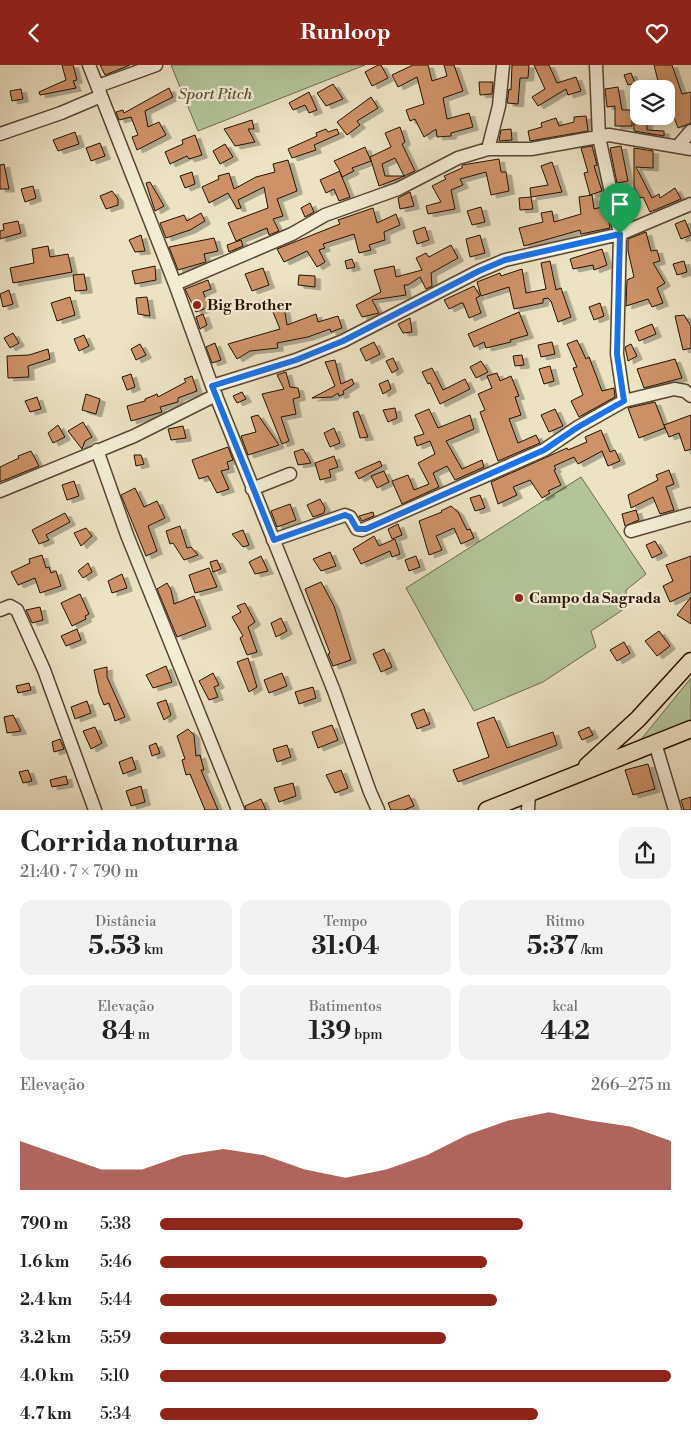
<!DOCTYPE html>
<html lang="pt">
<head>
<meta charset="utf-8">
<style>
  :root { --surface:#fff; --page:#f2f2f2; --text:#222; --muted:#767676; --accent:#8f2418 }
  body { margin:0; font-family:"Libre Bodoni",serif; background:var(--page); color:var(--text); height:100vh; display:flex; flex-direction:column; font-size:19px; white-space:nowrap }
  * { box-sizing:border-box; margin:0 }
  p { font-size:16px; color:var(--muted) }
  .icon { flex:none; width:28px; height:28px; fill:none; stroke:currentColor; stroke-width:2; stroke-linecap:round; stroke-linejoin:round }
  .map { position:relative; height:745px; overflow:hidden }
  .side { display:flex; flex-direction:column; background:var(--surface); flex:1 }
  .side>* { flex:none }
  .fabs { position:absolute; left:630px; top:15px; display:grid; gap:10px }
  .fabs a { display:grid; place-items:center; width:45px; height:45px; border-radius:10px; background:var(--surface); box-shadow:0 2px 12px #0003; font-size:25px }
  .pin { position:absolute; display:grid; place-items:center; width:42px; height:42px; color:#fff; margin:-51px -21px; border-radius:50% 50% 50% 0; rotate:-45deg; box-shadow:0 0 5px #0007 }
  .pin .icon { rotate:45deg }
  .round { display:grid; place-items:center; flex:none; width:52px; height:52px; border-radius:15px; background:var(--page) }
  .overview { display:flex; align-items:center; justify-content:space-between; height:85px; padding:0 20px }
  h1 { font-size:28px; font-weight:700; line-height:38px }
  .stats { display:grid; grid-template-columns:repeat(3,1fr); gap:8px; height:85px; padding:5px 20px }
  .stats div { display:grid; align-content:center; border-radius:12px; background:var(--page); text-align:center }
  .stats b { font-size:25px; font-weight:700 }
  .stats small { font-size:14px; font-weight:400 }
  .stats p { font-size:14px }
  .chart { height:140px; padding:10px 20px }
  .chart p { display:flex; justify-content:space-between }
  .chart svg { width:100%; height:90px; margin-top:5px; fill:var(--accent); opacity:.7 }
  ul { padding:0 20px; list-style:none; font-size:16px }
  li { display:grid; grid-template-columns:80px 60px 1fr; align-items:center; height:38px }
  li i { height:12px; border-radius:6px; background:var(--accent) }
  header { display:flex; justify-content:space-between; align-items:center; height:65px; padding:0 20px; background:var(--accent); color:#fff; font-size:22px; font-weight:700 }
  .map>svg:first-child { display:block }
  .green { fill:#b3c597; stroke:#6c6c4c }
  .building { fill:#ce9267; stroke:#261200; filter:url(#shadow) }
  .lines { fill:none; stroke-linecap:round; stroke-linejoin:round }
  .minor-casing { stroke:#584630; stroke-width:15 }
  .major-casing { stroke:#261200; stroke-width:19 }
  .minor { stroke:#f3edd7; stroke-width:12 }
  .major { stroke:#ece3c2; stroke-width:16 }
  .route-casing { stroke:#fff; stroke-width:10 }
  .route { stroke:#1a73e8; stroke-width:6 }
  .poi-dot { fill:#8f2418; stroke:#f3edd7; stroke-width:2 }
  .labels { text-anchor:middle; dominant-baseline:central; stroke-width:4.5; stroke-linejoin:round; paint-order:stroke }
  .park-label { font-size:15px; font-style:italic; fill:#575135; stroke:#f3edd7 }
  .poi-label { font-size:15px; font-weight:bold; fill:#261200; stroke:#f3edd7; text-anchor:start }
</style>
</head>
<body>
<header><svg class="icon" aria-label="back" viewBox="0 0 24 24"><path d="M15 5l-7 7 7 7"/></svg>Runloop<svg class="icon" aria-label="heart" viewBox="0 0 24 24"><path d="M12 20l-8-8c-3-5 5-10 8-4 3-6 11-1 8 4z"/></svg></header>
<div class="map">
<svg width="691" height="745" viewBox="0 0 691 745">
  <defs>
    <filter id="shadow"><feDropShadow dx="5.5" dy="3" stdDeviation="0" flood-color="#0004"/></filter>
  </defs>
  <rect width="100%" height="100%" fill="#ece3c2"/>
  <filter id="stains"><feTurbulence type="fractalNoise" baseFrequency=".004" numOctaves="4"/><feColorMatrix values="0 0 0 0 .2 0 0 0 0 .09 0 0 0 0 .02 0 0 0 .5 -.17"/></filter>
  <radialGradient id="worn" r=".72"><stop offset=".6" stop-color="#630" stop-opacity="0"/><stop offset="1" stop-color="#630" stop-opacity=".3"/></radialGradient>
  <!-- green -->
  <path class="green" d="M171 0H365L198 66Z
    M581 412 646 509 626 525 627 542 591 566 596 582 543 617 474 646 406 523Z
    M691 613V655L638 678Z"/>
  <!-- building -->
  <path class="building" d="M62 0H73L77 15 73 16 76 23 40 30 39 27 66 15Z
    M100 0H130L105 10Z
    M378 0H381L388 13 372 21 365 7Z
    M413 0H428L432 16 447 11 444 0H454L463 26 443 33 447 54 469 48 473 62 451 68V71L437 72 436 64 424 72 415 54 410 56 406 45 424 39 417 12 398 22 392 10Z
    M512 0H529L528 13H520L518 39 507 38 509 24 511 25Z
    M534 0H549L557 18 576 12 581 26 568 30 566 24 538 41 532 32 545 24Z
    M654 0H672L682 29 691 27V58L678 63 666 31V21H663L658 16Z
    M631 8 635 18 628 20 624 10Z
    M479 17H493L492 29 480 30Z
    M333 19 343 34 326 41 317 28Z
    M618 22 622 45H632V61H615V41L607 42 605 24Z
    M169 23 173 32 145 46 148 62 159 57 166 70 137 85 132 72 138 70 131 52 119 55 116 47 123 45 124 48Z
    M21 24 23 34 12 36 10 26Z
    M309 27 317 45 309 48 305 40 293 45 289 38Z
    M371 32 378 43 357 56 360 60 347 70 337 57Z
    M586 51 588 66 530 76 528 66 542 62 541 58 556 53 559 61 574 57V52Z
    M252 55 254 64H248L255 77 235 81 224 64Z
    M634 56H647V65L664 66V71L634 66Z
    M400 62 405 77 402 79 415 106 404 111 395 93 382 99 385 111H405L379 121 370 92 391 82 385 68Z
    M326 64 328 67 337 64 339 69 314 80 316 85 292 93 288 84 317 71 316 68Z
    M511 64 512 75 499 76 501 65Z
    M75 67 79 79 58 86 53 75Z
    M195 70 202 90 189 94 187 91 170 99 165 87 183 79 182 75Z
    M100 78 105 91 91 96 86 83Z
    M225 79 233 92 220 99 213 86Z
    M592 81 597 100 594 101 602 126 590 130 584 108 588 107 581 83Z
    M621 81 628 116 617 118 610 83Z
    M365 82 371 96 352 103 354 106 342 112 340 107 350 132 339 136 334 124 326 128 320 115 340 106 334 96Z
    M634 83 653 86V103L636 102 652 133 659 129 660 133 675 123 681 134 650 147 643 132 640 133 634 122Z
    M499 94 501 107H506L509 126 491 130 486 107 460 114 463 120 451 125 455 144 428 149 426 141 441 137 432 121 446 114 444 111 462 103V100Z
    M288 95 297 126 277 134 283 151 273 154 279 166 269 170 267 163 236 176 228 158 268 143 264 122 238 135 241 143 237 144 228 128 209 138 202 122 219 114 218 111 229 108 234 124 256 112 275 107 273 99Z
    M552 97 562 127 531 132 530 123 548 120 541 101Z
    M4 99 9 124H0V100Z
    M192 107 195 119 185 123 180 111Z
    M150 117 164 141 155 146 146 118Z
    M33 121 36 133 25 137 21 124Z
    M112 126 118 134V140L106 144 100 131Z
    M410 127 414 141 400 144 398 133Z
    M592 130 594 144 606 141 610 163 581 169 580 165 524 181 519 163 543 157 541 148 552 146 554 157 581 149 579 132Z
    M531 132 533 144 520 145 519 133Z
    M310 138 314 147 305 152 301 143Z
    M481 142 485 157 472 160 467 146Z
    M373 143 377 158 396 149 400 160 384 167 385 175 369 180 371 185 359 188 354 169 323 179 325 183 319 185 325 197 317 202 307 186 284 197 277 184 340 159 338 155Z
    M201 148 205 156 190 165 166 173 160 158 184 150 187 156Z
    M685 155 691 170 681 174 675 159Z
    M18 156 21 168 0 174V166L4 165 3 159Z
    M425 162 429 175 417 179 413 166Z
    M646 167 651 186 657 185 660 196 653 198 665 218 657 223 663 238 652 242 648 234 626 241 627 215 634 212 628 186V174Z
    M141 170 145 186 135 187 129 175Z
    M480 170 485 188 470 192 466 174Z
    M214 173 218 186 204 189 206 197 178 205 169 182Z
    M241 175 243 181 229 187 227 180Z
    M451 180 458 193 431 208 432 221 426 224 420 212 408 220H404L406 230 372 235 379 248 362 252 356 240 381 227 374 205 394 201 396 212 422 205 416 193 426 188 429 192Z
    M48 181 50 192 68 189 72 207 13 218 10 203 34 198 32 184Z
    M602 184 607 200 594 205 593 200 573 204 570 194Z
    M352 194 355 202 347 204 345 196Z
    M550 196 556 225 561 223 571 252 558 257 551 236 548 233 543 234V238L514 244 509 222 481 231 477 217 500 208 501 211 522 204 526 228 546 224 541 198Z
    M684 196 687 207 677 210 673 199Z
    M155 201 156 215 135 219 132 206Z
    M263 203 269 220 252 226 245 209Z
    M84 209 87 225 75 226 73 210Z
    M299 210 315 211V222L298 220Z
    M208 215 211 224 203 227 209 242 196 247 185 224Z
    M474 221 480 231 476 233 481 248 469 253 463 238H461L449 244 444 235Z
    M9 225 13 239 3 242 0 229Z
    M70 232 75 250 57 256 51 238Z
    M147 232 150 251 138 249 136 233Z
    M600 238 604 251 594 255 589 242Z
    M284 242 287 260 316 249 318 257 338 251 342 263 331 267 330 264 308 272 277 278 278 283 250 286 237 294 228 279 280 264 273 247Z
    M519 247 528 270 510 275 511 277 486 283 484 277 474 282 468 269Z
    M203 249 207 260 200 264 196 252Z
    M684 250 691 261V283L683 285 675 251Z
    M410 253 412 267 403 268 398 259Z
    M652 259 656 269 639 276 635 266Z
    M13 268 19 278 10 283 4 273Z
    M84 270 89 281 79 286 74 274Z
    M577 275 586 294 589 292 602 326 614 323 615 332 579 352 571 336 583 330 573 303 577 302 567 279Z
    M374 277 380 289 366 296 360 284Z
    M552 277 555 289 541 292 538 280Z
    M215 278 221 295 212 298 206 282Z
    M140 279 146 290 136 295 131 284Z
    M631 279 637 291 628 296 625 282Z
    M48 284 50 294 28 301 29 312 8 313 7 291 29 290Z
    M522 290 524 300 515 301 513 291Z
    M393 293 398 304 392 308 386 296Z
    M675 294 682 313 644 323 637 304Z
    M335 295 341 319 352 314 354 319 343 326 344 329 339 331 338 328 332 332 312 333 335 321 325 297Z
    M481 296 488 307 476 313 470 302Z
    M550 301 554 316 544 319 539 304Z
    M432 303 443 325 465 314 470 324 440 339 430 318 428 319 422 307Z
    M286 307 290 322 298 323 300 332 293 334 296 349 281 352 289 376 282 379 262 329 284 324 277 310Z
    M497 308 500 316 511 311 519 331 515 332 521 350 509 354 518 378 536 370 540 378 498 396 480 347 485 345 478 329 492 323 487 311Z
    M131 309 135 322 127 325 122 312Z
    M192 311 197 326 178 333V337L160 342 162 347 131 356 127 341 145 336V334L157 329 158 332 186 317 184 314Z
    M388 315 391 324 383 329 379 319Z
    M242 327 246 334 237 338 233 331Z
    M86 329 100 334 96 349 82 345Z
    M37 332 41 344 30 347 25 336Z
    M655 337 665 363 639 373 628 343Z
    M395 343 397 353 388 357 383 345Z
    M429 344 438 363 470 350 474 364 446 376 462 404 482 395 484 402 455 415 447 401 433 408 439 422 402 439 392 416 408 410 414 425 429 419 418 398 435 389 430 376 417 381 414 372 424 369 415 350Z
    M555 344 563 361 549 367 541 350Z
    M358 346 368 372 360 373 353 348Z
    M258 350 279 380 248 390 241 371 256 367 251 352Z
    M691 350V384L685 386 679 368 669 372 664 360Z
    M83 357 92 372 85 376 82 384 68 366Z
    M58 360 65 372 53 378 48 368Z
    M183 361 186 373 171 375 168 364Z
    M334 363 340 378 330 382 324 368Z
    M601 365 610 387 615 385 620 396 608 401 602 386 578 399 574 392 554 401 556 404 554 405 561 420 548 426 550 428 542 433 530 415 513 422 517 430 498 439 491 417 567 383 568 385 587 377 585 372Z
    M228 382 233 395 227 397 229 404 221 406 229 424 217 428 208 411 199 414 192 395Z
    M303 384 311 398 298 400 294 387Z
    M31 386 39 401 0 417V402L19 393 18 391Z
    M134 390H141L144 399 136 401Z
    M334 391 338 402 329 405 331 412 320 415 315 398Z
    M380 396 382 401 359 414 355 407Z
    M669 405 674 419 666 422 674 445 660 449 653 432 631 443 628 430 658 415 656 410Z
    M384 406 389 417 377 423 371 411Z
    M74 416 79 431 67 435 62 420Z
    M135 423 144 442 157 436 165 453 148 461 157 486 146 491 121 430Z
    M480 430 485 443 475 446 470 433Z
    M320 434 325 443 324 448 313 452 307 440Z
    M290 439 296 455 277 462 271 446Z
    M451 441 458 447 467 465 470 464 474 473 461 479 454 463 436 471 442 485 429 490 419 456 442 447 441 446Z
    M636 445 639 455 625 461 622 449Z
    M373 447 374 451 362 456 359 451Z
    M65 448 70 457 46 470 49 475 39 479 32 465Z
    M398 459 402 470 392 474 388 464Z
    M180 461 187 483 191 482 198 490 184 495 173 478 170 479 166 466Z
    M86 463 92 471 81 481 74 468Z
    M243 465 249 480 243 482 232 469Z
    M374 471 379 481 395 474 400 489 392 492 390 486 361 499 353 484Z
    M655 476 662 488 652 493 646 480Z
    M330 487 336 501 321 506 313 494Z
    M42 490 46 503 49 502 51 508 56 506 61 521 40 528 35 513 18 520 11 507 30 498 29 494Z
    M261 491 268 506 255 509 249 497Z
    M416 491 420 502 409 506 405 495Z
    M691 491V527L670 537 663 521 673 516 666 500Z
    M217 495 221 504 213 507 210 497Z
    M88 498 92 507 83 513 78 506Z
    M209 503 217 522 195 528 189 510Z
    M122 509 127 523 112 528 108 516Z
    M321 517 334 541 351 595 333 601 328 589 330 588 305 524Z
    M167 518 171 525 174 539 194 531 206 561 177 572 157 524Z
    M80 529 89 549 85 551 86 554 72 561 61 538Z
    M691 532V559L677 550Z
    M245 538 255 557 248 562 257 587 247 590 240 573 243 571 232 552 241 547 237 541Z
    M40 542 43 555 32 558 26 545Z
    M281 553 287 566 276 572 271 558Z
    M77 564 81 575 66 581 61 571Z
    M659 566 670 581 657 591 645 576Z
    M624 577 630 588 617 596 610 585Z
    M384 584 392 602 381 607 373 589Z
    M248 593 257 622 249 627 237 597Z
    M166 601 172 617 153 623 146 610Z
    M107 602V612L125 652 115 656 109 638 104 640 99 628 94 605Z
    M213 608 219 620 214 622 218 632 209 635 199 616Z
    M282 608 287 621 269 628 264 615Z
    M29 618 31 625 18 628 16 621Z
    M313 622 316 633 299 639 295 627Z
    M166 635 171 650 164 655 157 638Z
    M87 636 91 648 75 654 71 642Z
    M424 644 430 659 417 664 411 649Z
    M13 650 21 666 7 668 4 652Z
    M494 652 507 683 553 667 557 680 458 717 453 705 489 692 477 658Z
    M332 660 338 675 318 683 312 667Z
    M95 662 102 678 91 684 83 666Z
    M589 662 593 670 582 675 578 667Z
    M188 664 194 670 196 691 200 690 204 705H201L218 745H205L190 709 186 710 182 695 185 694 177 671Z
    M60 674 64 684 54 687 52 677Z
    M156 678 160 688 152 691 149 681Z
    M287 680 291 692 277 697 273 684Z
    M132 692 136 704 123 709 119 697Z
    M648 699 655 724 633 730 625 705Z
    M28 705 32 716 23 718 19 707Z
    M341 705 348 723 335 728 326 710Z
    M66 711 68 719 52 722 50 715Z
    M293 718 296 731 279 737 274 723Z
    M141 721 145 737 131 741 126 726Z
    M409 730 414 741 404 745H391L388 738Z
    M691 732V745H684L681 735Z
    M261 734 266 745H246L245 741Z"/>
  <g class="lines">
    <defs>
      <path id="minor" d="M89 0 175 219 212 321 334 626 370 727 378 745
        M596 0 599 72 620 169 617 289 624 336
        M98 21 156 0
        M0 69 61 48 101 31
        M678 81 691 66
        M488 84 499 41 503 0
        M175 219 292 169 325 150 398 124 458 93 488 84H531L609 70 691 84
        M212 321 296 295 343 276 479 206 505 195 620 169 691 139
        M97 385 127 470 238 745
        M252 424 290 409
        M0 426 134 371 216 330
        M631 466 691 449
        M273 475 345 450 350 452 357 464 362 465 544 385 578 362 624 336 674 324 685 326 691 331
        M0 545 10 541 17 545 44 605 95 745
        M655 678 675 745
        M528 745 529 729"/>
      <path id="major" d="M587 701 638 654 691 596
        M487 745 691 664"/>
    </defs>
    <!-- minor casing -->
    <use href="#minor" class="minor-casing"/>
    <!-- major casing -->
    <use href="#major" class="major-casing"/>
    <!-- minor -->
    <use href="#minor" class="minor"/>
    <!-- major -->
    <use href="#major" class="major"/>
  </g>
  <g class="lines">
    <defs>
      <path id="route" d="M620 169 617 289 624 336 578 362 544 385 366 464H357L350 452 345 450 274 475 212 321 296 295 343 276 479 206 505 195Z"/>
    </defs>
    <!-- route casing -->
    <use href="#route" class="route-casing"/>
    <!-- route -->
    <use href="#route" class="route"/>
  </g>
  <!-- markers -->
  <g class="poi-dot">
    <circle cx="197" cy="240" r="5"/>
    <circle cx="519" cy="533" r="5"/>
  </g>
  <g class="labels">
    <!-- park labels -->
    <g class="park-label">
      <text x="215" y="29">Sport Pitch</text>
    </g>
    <!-- poi labels -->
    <g class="poi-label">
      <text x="207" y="240">Big Brother</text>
      <text x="529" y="533">Campo da Sagrada</text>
    </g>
  </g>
  <rect width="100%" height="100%" filter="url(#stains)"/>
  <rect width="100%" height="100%" fill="url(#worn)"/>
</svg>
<div class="fabs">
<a><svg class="icon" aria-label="layers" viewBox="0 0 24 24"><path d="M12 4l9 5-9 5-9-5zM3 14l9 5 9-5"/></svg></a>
</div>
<div class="pin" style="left:620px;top:169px;background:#1e9e55"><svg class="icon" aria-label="arrive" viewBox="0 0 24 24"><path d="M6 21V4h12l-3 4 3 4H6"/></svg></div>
</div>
<section class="side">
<div class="overview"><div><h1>Corrida noturna</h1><p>21:40 · 7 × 790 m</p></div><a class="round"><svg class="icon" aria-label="share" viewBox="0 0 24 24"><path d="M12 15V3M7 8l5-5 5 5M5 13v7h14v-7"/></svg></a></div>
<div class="stats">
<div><p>Distância</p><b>5.53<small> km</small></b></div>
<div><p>Tempo</p><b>31:04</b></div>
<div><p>Ritmo</p><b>5:37<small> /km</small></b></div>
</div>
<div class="stats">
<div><p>Elevação</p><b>84<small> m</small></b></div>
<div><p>Batimentos</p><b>139<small> bpm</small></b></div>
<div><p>kcal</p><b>442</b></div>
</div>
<div class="chart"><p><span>Elevação</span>266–275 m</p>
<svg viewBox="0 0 160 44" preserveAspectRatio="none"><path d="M0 44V20L10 27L20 34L30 34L40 27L50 24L60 27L70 34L80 38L90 34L100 27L110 17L120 10L130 6L140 10L150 13L160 20V44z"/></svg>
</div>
<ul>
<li><b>790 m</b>5:38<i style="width:71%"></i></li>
<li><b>1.6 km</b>5:46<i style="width:64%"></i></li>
<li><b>2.4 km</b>5:44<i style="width:66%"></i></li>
<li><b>3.2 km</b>5:59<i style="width:56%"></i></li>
<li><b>4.0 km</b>5:10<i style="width:100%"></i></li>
<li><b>4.7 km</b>5:34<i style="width:74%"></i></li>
</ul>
</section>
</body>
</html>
